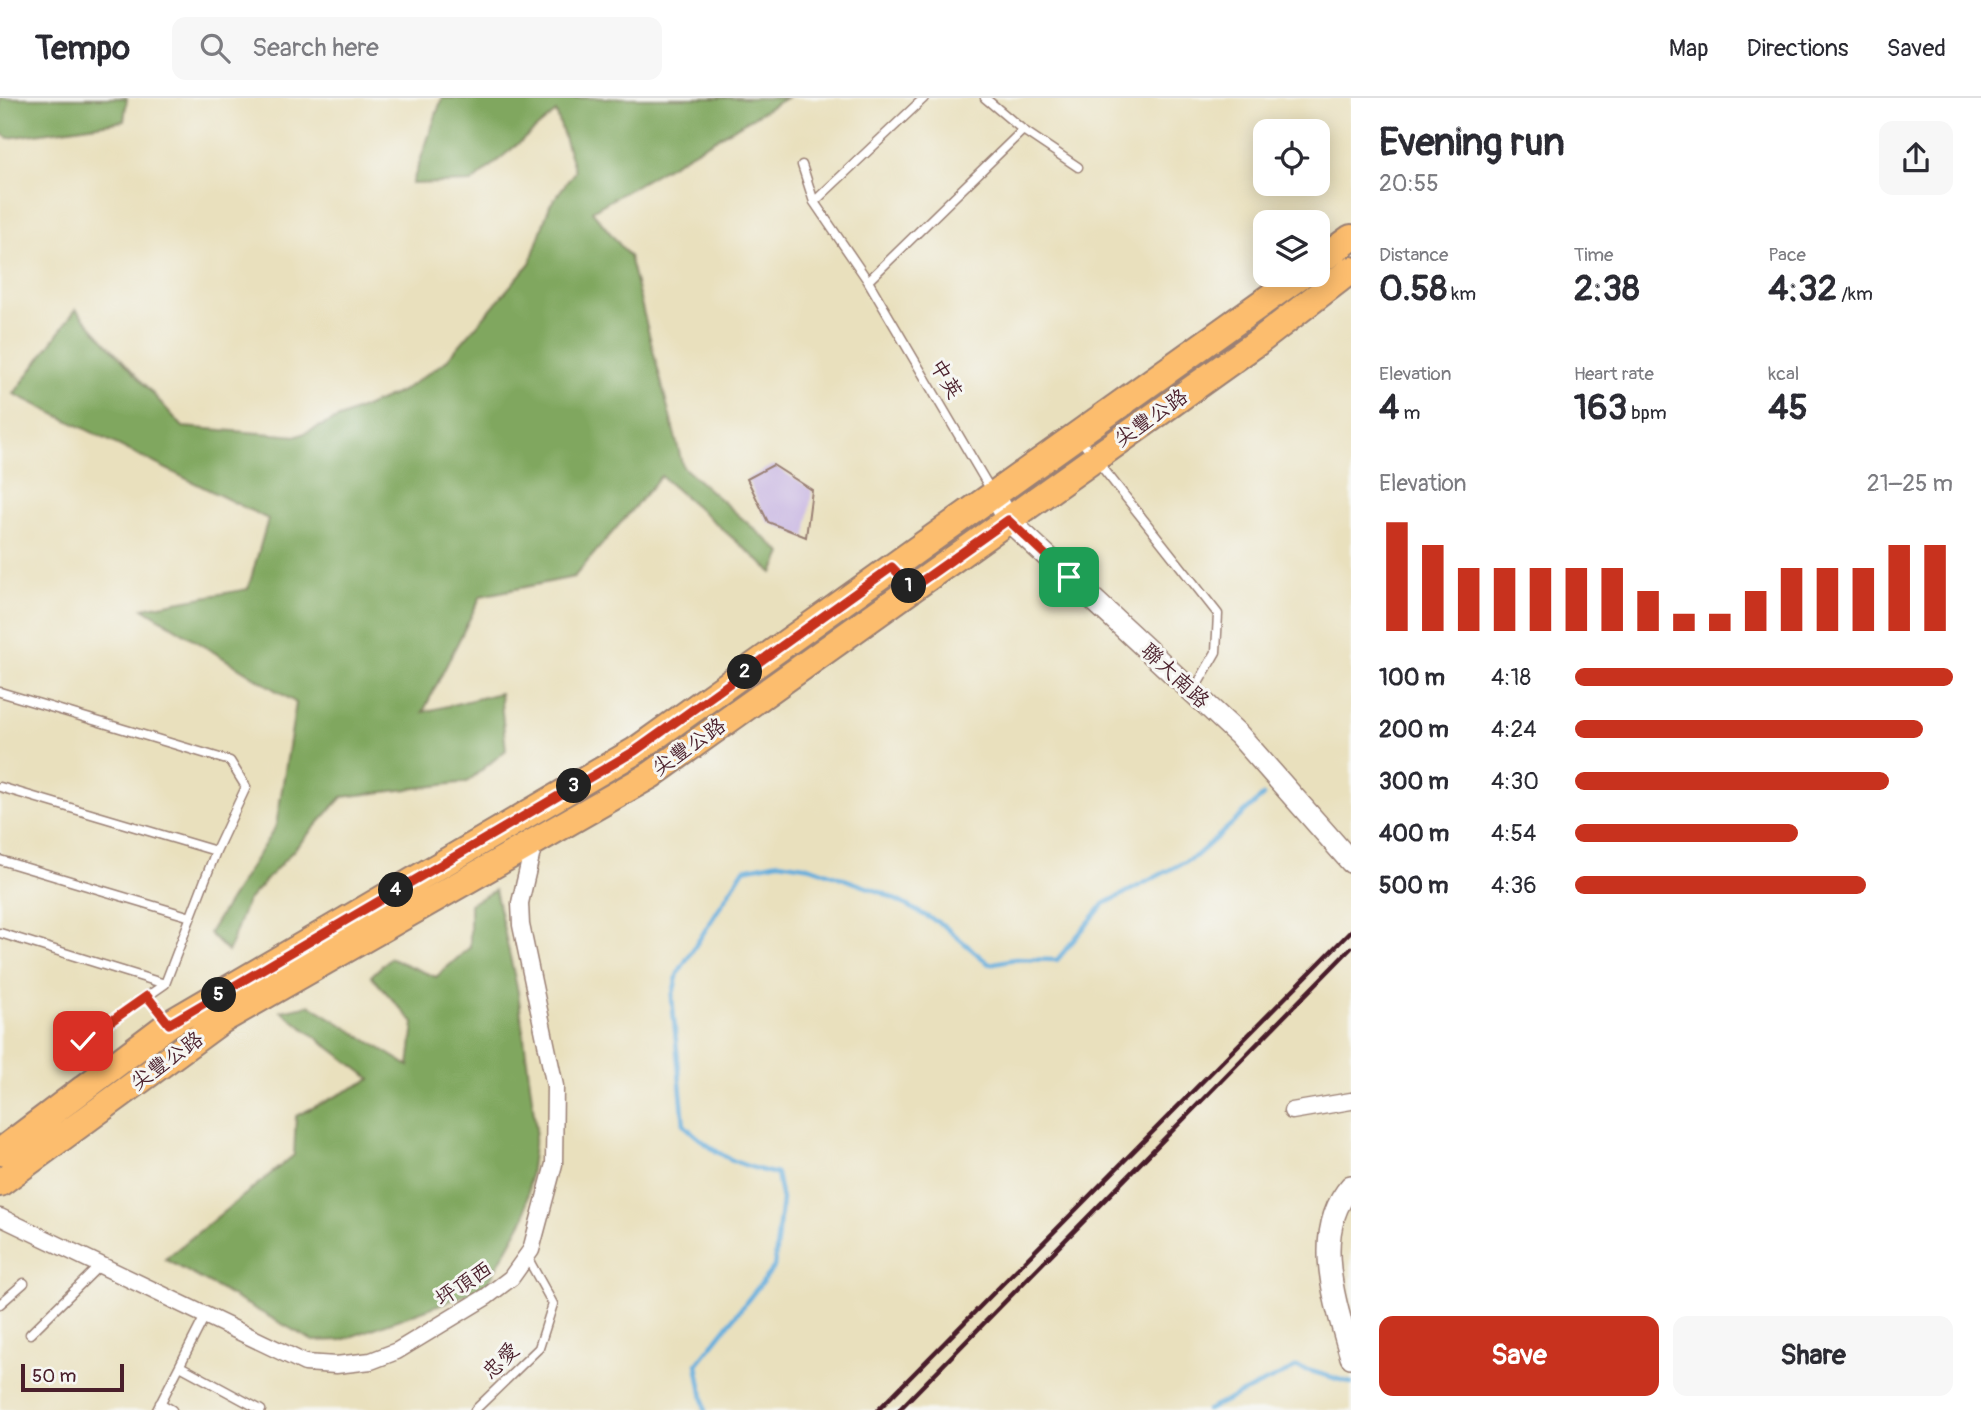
<!DOCTYPE html>
<html lang="en">
<head>
<meta charset="utf-8">
<style>
  :root { --surface:#fff; --page:#f7f7f7; --text:#2b2b33; --muted:#7c7c81; --line:#e1e1e2; --accent:#c8321e }
  body { margin:0; font-family:Pangolin,"LXGW WenKai TC",sans-serif; background:var(--page); color:var(--text); height:100vh; display:flex; flex-direction:column; font-size:26px; white-space:nowrap }
  * { box-sizing:border-box; margin:0 }
  p { font-size:23px; color:var(--muted) }
  .icon { flex:none; width:38px; height:38px; fill:none; stroke:currentColor; stroke-width:2; stroke-linecap:round; stroke-linejoin:round }
  .map { position:relative; flex:1; overflow:hidden }
  .sheet { display:flex; flex-direction:column; background:var(--surface); width:630px }
  .sheet>* { flex:none }
  .tools { position:absolute; left:1253px; top:21px; display:grid; gap:14px }
  .tools a { display:grid; place-items:center; width:77px; height:77px; border-radius:14px; background:var(--surface); box-shadow:0 4px 18px #0003; font-size:35px }
  .scale { position:absolute; left:21px; bottom:18px; width:103px; box-sizing:border-box; padding-left:7px; border:4px solid #4a1f2b; border-top:0; font-size:19px; line-height:24px; white-space:nowrap; color:#4a1f2b; -webkit-text-stroke:5px #f6f6f2; paint-order:stroke }
  .pin { position:absolute; display:grid; place-items:center; width:60px; height:60px; color:#fff; margin:-30px; border-radius:14px; box-shadow:0 4px 10px #0006 }
  .km { position:absolute; width:35px; height:35px; margin:-18px; border-radius:50%; background:#222; color:#fff; font-size:19px; line-height:35px; text-align:center }
  .round { display:grid; place-items:center; flex:none; width:74px; height:74px; border-radius:14px; background:var(--page) }
  .headline { display:flex; align-items:center; justify-content:space-between; height:119px; padding:0 28px }
  h1 { font-size:38px; font-weight:800; line-height:52px }
  .stats { display:grid; grid-template-columns:repeat(3,1fr); gap:10px; height:119px; padding:7px 28px }
  .stats div { display:grid; align-content:center }
  .stats b { font-size:35px; font-weight:800 }
  .stats small { font-size:19px; font-weight:400 }
  .stats p { font-size:19px }
  .chart { height:196px; padding:14px 28px }
  .chart p { display:flex; justify-content:space-between }
  .chart svg { width:100%; height:126px; margin-top:7px; stroke:var(--accent); stroke-width:6 }
  .action { display:flex; gap:14px; margin-top:auto; padding:14px 28px }
  .action a { flex:1; height:80px; border-radius:14px; background:var(--accent); color:#fff; font-size:28px; font-weight:800; line-height:80px; text-align:center }
  .action a+a { background:var(--page); color:var(--text) }
  ul { padding:0 28px; list-style:none; font-size:23px }
  li { display:grid; grid-template-columns:112px 84px 1fr; align-items:center; height:52px }
  li i { height:18px; border-radius:9px; background:var(--accent) }
  header { display:flex; align-items:center; gap:42px; box-sizing:border-box; height:98px; padding:0 35px; background:var(--surface); border-bottom:2px solid var(--line) }
  header strong { font-size:33px }
  nav { display:flex; gap:38px; margin-inline-start:auto; font-size:24px }
  .search { width:490px; height:63px; background:var(--page); display:flex; align-items:center; gap:18px; box-sizing:border-box; padding:0 24px; border-radius:14px; color:var(--muted); font-size:26px }
  main { display:flex; flex:1; min-height:0 }
  .map>svg:first-child { display:block }
  .forest { fill:#80a75e; stroke:#656344; stroke-width:2 }
  .lines { fill:none; stroke-linecap:round; stroke-linejoin:round }
  .stream { stroke:#65addc; stroke-width:4.5 }
  .building { fill:#c4b0e1 }
  .service-casing { stroke:#9a8074; stroke-width:11 }
  .minor-casing { stroke:#9a8074; stroke-width:19 }
  .tertiary-casing { stroke:#9a8074; stroke-width:24 }
  .primary-casing { stroke:#9a8074; stroke-width:30 }
  .service { stroke:#fff; stroke-width:8 }
  .minor { stroke:#fff; stroke-width:16 }
  .tertiary { stroke:#fff; stroke-width:21 }
  .primary { stroke:#fcbd6e; stroke-width:26 }
  .rail { stroke:#4a1f2b; stroke-width:4.5 }
  .route-casing { stroke:#fff; stroke-width:14 }
  .route { stroke:#c8321e; stroke-width:9 }
  .labels { text-anchor:middle; dominant-baseline:central; stroke-width:6; stroke-linejoin:round; paint-order:stroke }
  .street-label { font-size:21px; fill:#4a1f2b; stroke:#f6f6f2 }
</style>
</head>
<body>
<header>
<strong>Tempo</strong>
<div class="search"><svg class="icon" aria-label="search" viewBox="0 0 24 24"><circle cx="10" cy="10" r="6"/><path d="M15 15l6 6"/></svg>Search here</div>
<nav><a>Map</a><a>Directions</a><a>Saved</a></nav>
</header>
<main>
<div class="map">
<svg width="1351" height="1312" viewBox="0 0 1351 1312">
  <rect width="100%" height="100%" fill="#f6f6f2"/>
  <filter id="ink" filterUnits="userSpaceOnUse"><feTurbulence type="fractalNoise" baseFrequency=".0143" numOctaves="2"/><feDisplacementMap in="SourceGraphic" scale="14" xChannelSelector="R" yChannelSelector="G"/><feConvolveMatrix kernelMatrix="1 2 1 2 8 2 1 2 1" color-interpolation-filters="sRGB"/></filter>
  <filter id="wash" filterUnits="userSpaceOnUse"><feTurbulence type="fractalNoise" baseFrequency=".00686" numOctaves="4" result="noise"/><feDisplacementMap in="SourceGraphic" scale="28" xChannelSelector="R" yChannelSelector="G"/><feGaussianBlur stdDeviation="1.57" result="paint"/><feColorMatrix in="noise" values="0 0 0 0 0 0 0 0 0 0 0 0 0 0 0 0 0 1.4 0 .05"/><feComposite in="paint" operator="in"/></filter>
  <g filter="url(#wash)">
    <rect width="100%" height="100%" fill="#e9e0bd"/>
    <!-- forest -->
    <path class="forest" d="M0 0H127L124 23 8 40 0 35Z
      M442 0H786L592 113 629 158 683 369 782 455 773 475 661 378 574 479 481 498 423 614 500 595 506 652 467 684 342 699 247 803 228 854 209 835 276 728 296 605 143 510 248 491 268 421 14 296 76 211 183 329 298 338 402 293 446 263 530 165 550 107 575 73 556 14 472 84 412 86Z
      M495 792 518 894 536 1031 525 1119 485 1190 342 1242 313 1243 165 1161 294 1057 296 1018 371 981 281 913 310 907 409 968 414 925 371 878 390 860 436 879 470 849V806Z"/>
    <g class="lines">
      <!-- stream -->
      <path class="stream" d="M705 1312 697 1266 774 1169 782 1102 777 1076C735 1067 716 1057 684 1027L672 900 678 875 744 771 779 764 811 769 883 795 943 827 989 866 1015 861 1057 862 1104 806 1196 758 1263 698
        M1207 1312 1297 1269 1351 1285"/>
    </g>
    <g id="blocks">
      <!-- building -->
      <path class="building" d="M773 367 812 392 806 439 768 424 747 381Z"/>
    </g>
  </g>
  <g filter="url(#ink)">
    <use href="#blocks" fill-opacity="0" stroke="#9a8074" stroke-width="2"/>
    <g class="lines">
      <defs>
        <path id="service" d="M985 0 1023 32 1078 69
          M802 67 814 104 868 183 992 394
          M814 104 924 0
          M868 183 1023 32
          M1079 340 1218 516 1216 554 1193 594
          M0 594 230 663 246 689 216 753 165 886 83 943
          M0 689 216 753
          M0 762 191 819
          M0 835 165 886
          M147 898 167 923
          M0 1206 24 1185
          M30 1236 100 1167
          M180 1268 261 1312
          M160 1305 172 1312
          M157 1312 205 1218
          M475 1312 539 1250 553 1206 527 1159"/>
        <path id="minor" d="M1292 1013 1351 1003
          M0 1119 305 1265 336 1267 371 1263 397 1253 486 1199 511 1180 531 1152 554 1066 555 988 521 827 520 805 535 741"/>
        <path id="tertiary" d="M994 397 1008 422 1239 637 1351 764
          M1351 1088C1310 1135 1336 1206 1351 1259"/>
        <path id="primary" d="M1318 164 1351 140
          M0 1054 169 926 635 653 1301 177
          M0 1085 222 922 651 677 1258 244 1351 172"/>
      </defs>
      <!-- service casing -->
      <use href="#service" class="service-casing"/>
      <!-- minor casing -->
      <use href="#minor" class="minor-casing"/>
      <!-- tertiary casing -->
      <use href="#tertiary" class="tertiary-casing"/>
      <!-- primary casing -->
      <use href="#primary" class="primary-casing"/>
      <!-- service -->
      <use href="#service" class="service"/>
      <!-- minor -->
      <use href="#minor" class="minor"/>
      <!-- tertiary -->
      <use href="#tertiary" class="tertiary"/>
      <!-- primary -->
      <use href="#primary" class="primary"/>
      <!-- rail -->
      <path class="rail" d="M878 1312 1351 833
        M899 1312 1351 850"/>
    </g>
  </g>
  <g class="lines" filter="url(#ink)">
    <defs>
      <path id="route" d="M83 943 147 898 169 926 635 653 892 469 912 490 1008 422 1069 479"/>
    </defs>
    <!-- route casing -->
    <use href="#route" class="route-casing"/>
    <!-- route -->
    <use href="#route" class="route"/>
  </g>
  <g class="labels">
    <!-- street labels -->
    <g class="street-label">
      <text transform="translate(946 281) rotate(60)">中英</text>
      <text transform="translate(1151 320) rotate(-35)">尖豐公路</text>
      <text transform="translate(1175 578) rotate(43)">聯大南路</text>
      <text transform="translate(689 649) rotate(-35)">尖豐公路</text>
      <text transform="translate(167 963) rotate(-36)">尖豐公路</text>
      <text transform="translate(464 1186) rotate(-33)">坪頂西</text>
      <text transform="translate(501 1263) rotate(-44)">忠愛</text>
    </g>
  </g>
</svg>
<div class="tools">
<a><svg class="icon" aria-label="locate" viewBox="0 0 24 24"><circle cx="12" cy="12" r="6"/><path d="M12 2v4M12 18v4M2 12h4M18 12h4"/></svg></a>
<a><svg class="icon" aria-label="layers" viewBox="0 0 24 24"><path d="M12 4l9 5-9 5-9-5zM3 14l9 5 9-5"/></svg></a>
</div>
<div class="scale">50 m</div>
<div class="pin" style="left:1069px;top:479px;background:#1e9e55"><svg class="icon" aria-label="arrive" viewBox="0 0 24 24"><path d="M6 21V4h12l-3 4 3 4H6"/></svg></div>
<div class="pin" style="left:83px;top:943px;background:#d93025"><svg class="icon" aria-label="check" viewBox="0 0 24 24"><path d="M5 12l5 5 9-10"/></svg></div>
<b class="km" style="left:909px;top:488px">1</b>
<b class="km" style="left:745px;top:574px">2</b>
<b class="km" style="left:574px;top:688px">3</b>
<b class="km" style="left:396px;top:792px">4</b>
<b class="km" style="left:219px;top:897px">5</b>
</div>
<section class="sheet">
<div class="headline"><div><h1>Evening run</h1><p>20:55</p></div><a class="round"><svg class="icon" aria-label="share" viewBox="0 0 24 24"><path d="M12 15V3M7 8l5-5 5 5M5 13v7h14v-7"/></svg></a></div>
<div class="stats">
<div><p>Distance</p><b>0.58<small> km</small></b></div>
<div><p>Time</p><b>2:38</b></div>
<div><p>Pace</p><b>4:32<small> /km</small></b></div>
</div>
<div class="stats">
<div><p>Elevation</p><b>4<small> m</small></b></div>
<div><p>Heart rate</p><b>163<small> bpm</small></b></div>
<div><p>kcal</p><b>45</b></div>
</div>
<div class="chart"><p><span>Elevation</span>21–25 m</p>
<svg viewBox="0 0 160 44" preserveAspectRatio="none"><path d="M5 44V6M15 44V14M25 44V22M35 44V22M45 44V22M55 44V22M65 44V22M75 44V30M85 44V38M95 44V38M105 44V30M115 44V22M125 44V22M135 44V22M145 44V14M155 44V14"/></svg>
</div>
<ul>
<li><b>100 m</b>4:18<i style="width:100%"></i></li>
<li><b>200 m</b>4:24<i style="width:92%"></i></li>
<li><b>300 m</b>4:30<i style="width:83%"></i></li>
<li><b>400 m</b>4:54<i style="width:59%"></i></li>
<li><b>500 m</b>4:36<i style="width:77%"></i></li>
</ul>
<div class="action"><a>Save</a><a>Share</a></div>
</section>
</main>
</body>
</html>
